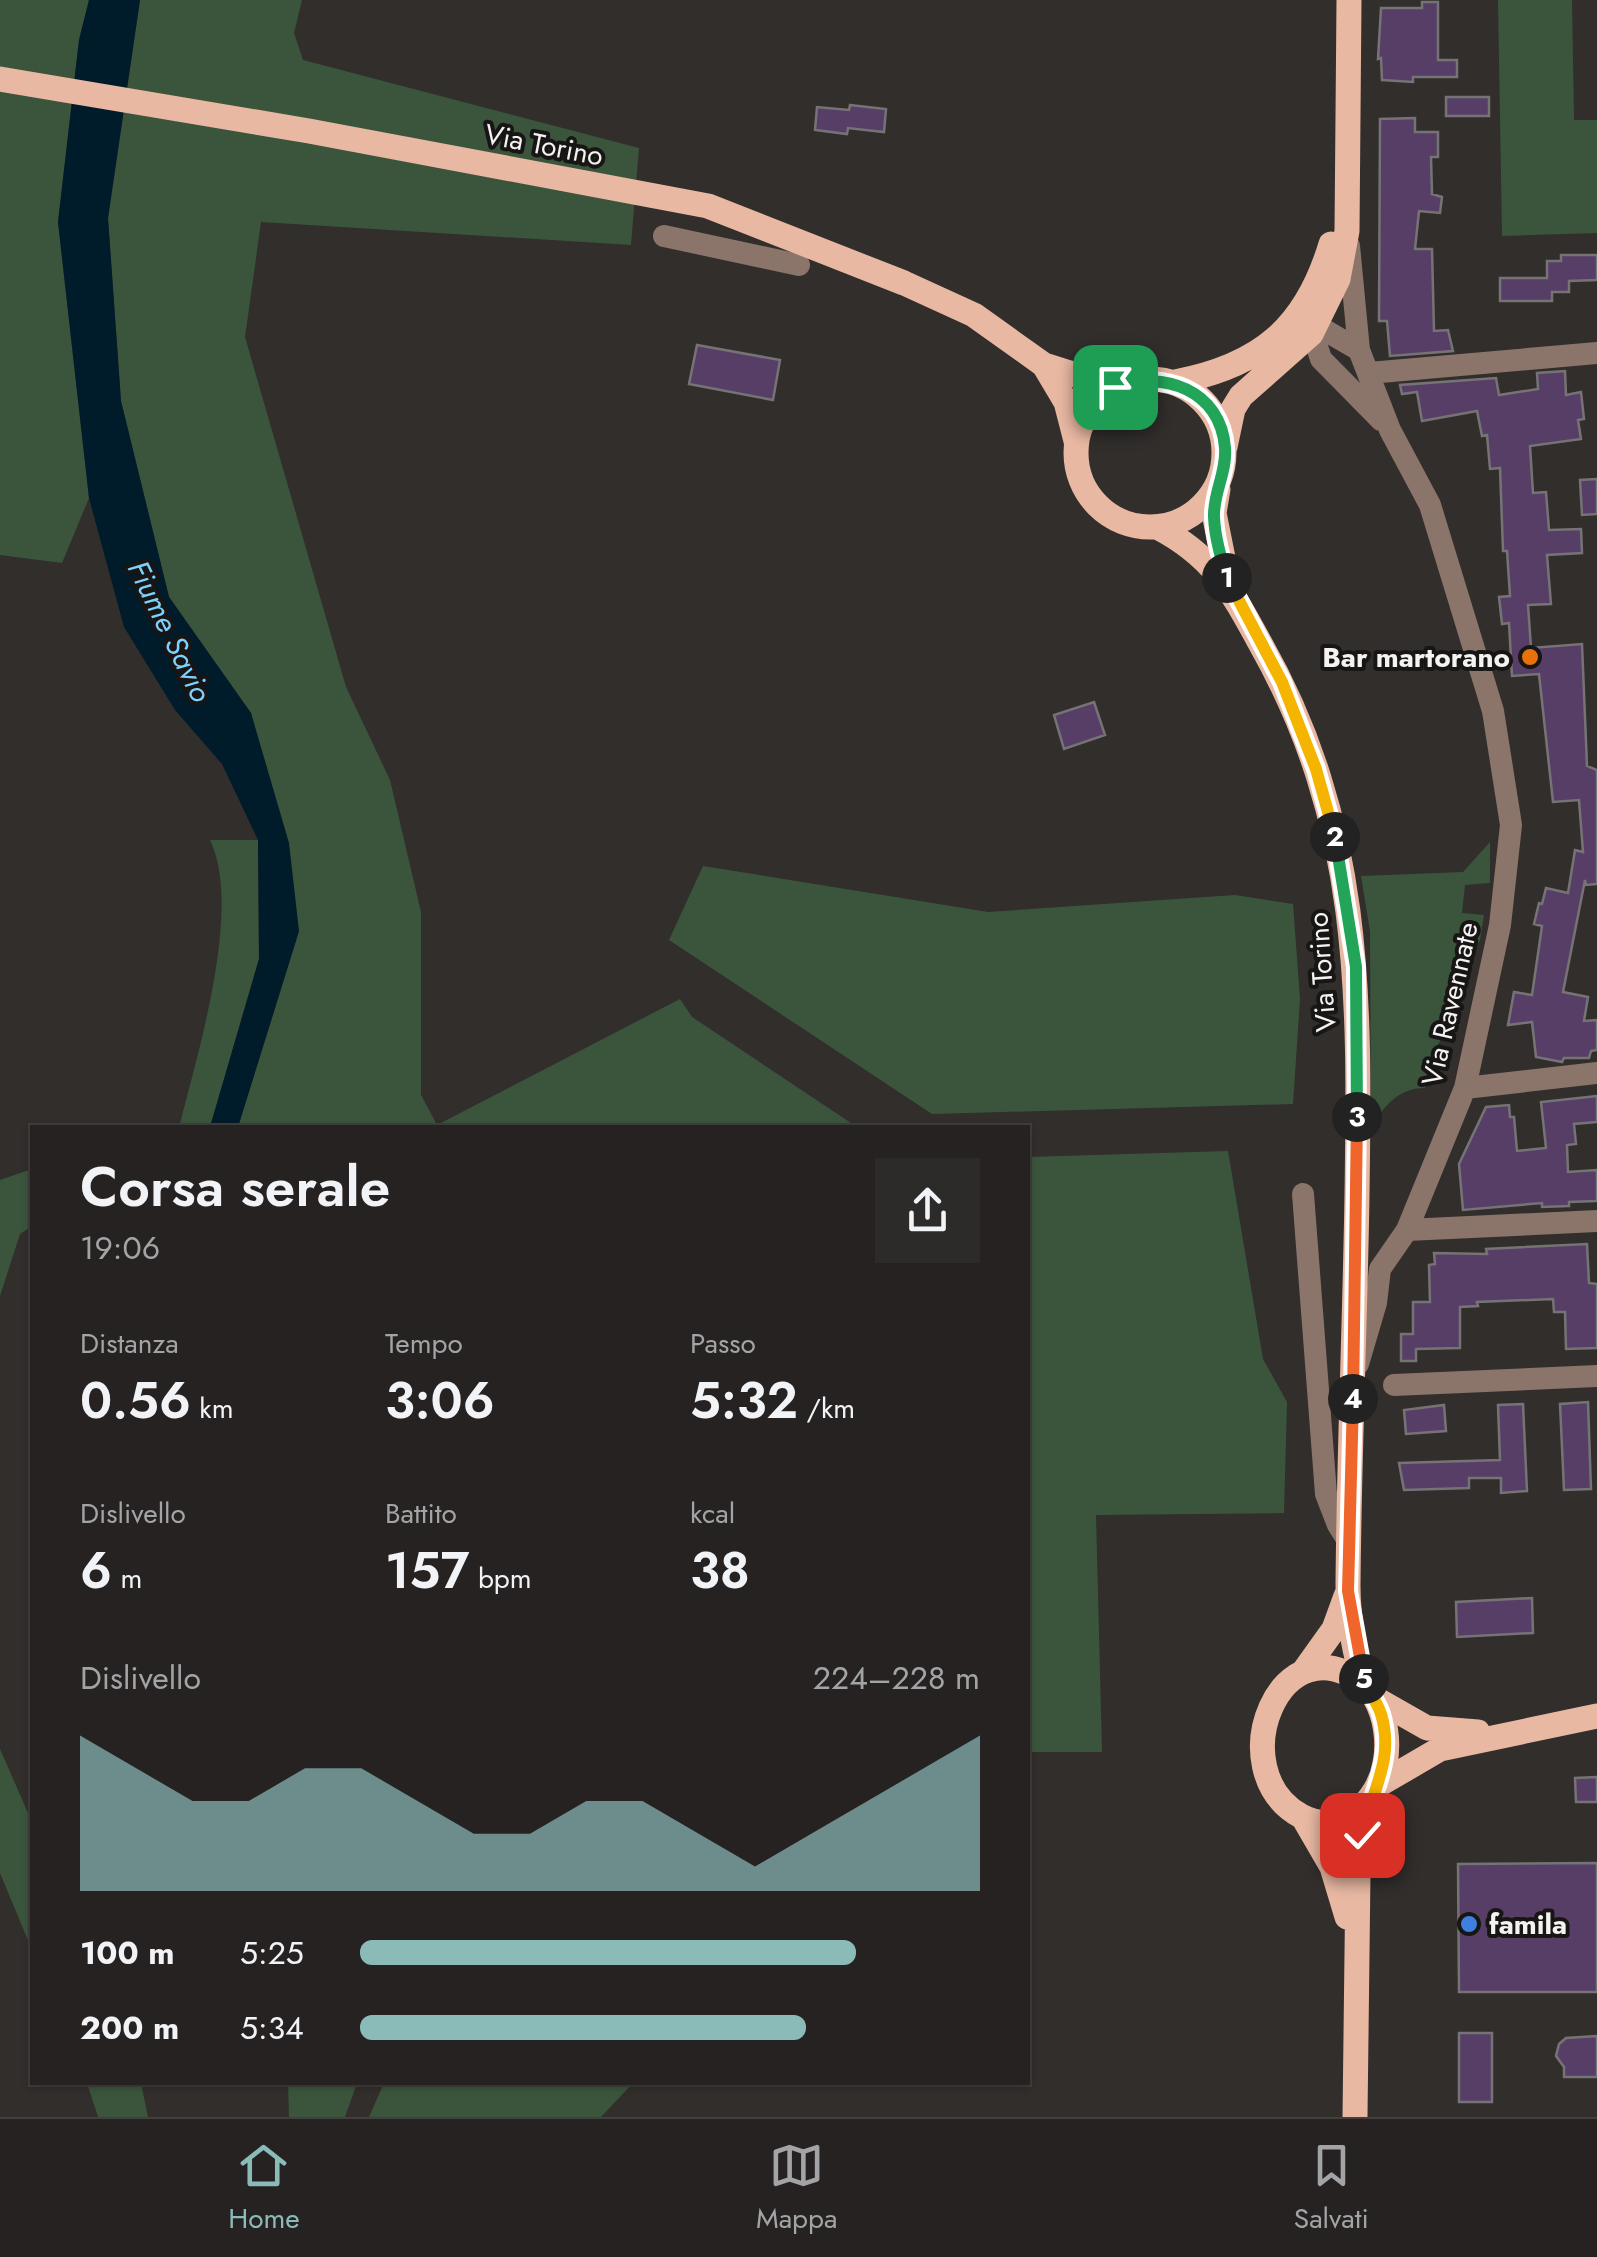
<!DOCTYPE html>
<html lang="it">
<head>
<meta charset="utf-8">
<style>
  :root { --surface:#252221; --page:#2d2a2a; --text:#f1f3f6; --muted:#a3a4a5; --line:#423f3f; --accent:#8bbbb9 }
  body { margin:0; font-family:Jost,sans-serif; background:var(--page); color:var(--text); height:100vh; display:flex; flex-direction:column; font-size:38px; white-space:nowrap }
  * { box-sizing:border-box; margin:0 }
  p { font-size:32px; color:var(--muted) }
  .icon { flex:none; width:55px; height:55px; fill:none; stroke:currentColor; stroke-width:2; stroke-linecap:round; stroke-linejoin:round }
  .map { position:relative; flex:1; overflow:hidden }
  .details { position:absolute; left:30px; top:1125px; width:1000px; height:960px; display:flex; flex-direction:column; background:var(--surface); border-radius:0px; box-shadow:0 2px 8px #0004,0 0 0 2px var(--line) }
  .details>* { flex:none }
  .pin { position:absolute; display:grid; place-items:center; width:85px; height:85px; color:#fff; margin:-42px; border-radius:20px; box-shadow:0 5px 15px #0006 }
  .km { position:absolute; width:50px; height:50px; margin:-25px; border-radius:50%; background:#222; color:#fff; font-size:28px; line-height:50px; text-align:center }
  .round { display:grid; place-items:center; flex:none; width:105px; height:105px; border-radius:0px; background:var(--page) }
  .head { display:flex; align-items:center; justify-content:space-between; height:170px; padding:0 50px }
  h1 { font-size:55px; font-weight:600; line-height:75px }
  .stats { display:grid; grid-template-columns:repeat(3,1fr); gap:15px; height:170px; padding:10px 50px }
  .stats div { display:grid; align-content:center }
  .stats b { font-size:50px; font-weight:600 }
  .stats small { font-size:28px; font-weight:400 }
  .stats p { font-size:28px }
  .chart { height:280px; padding:20px 50px }
  .chart p { display:flex; justify-content:space-between }
  .chart svg { width:100%; height:180px; margin-top:10px; fill:var(--accent); opacity:.7 }
  ul { padding:0 50px; list-style:none; font-size:32px }
  li { display:grid; grid-template-columns:160px 120px 1fr; align-items:center; height:75px }
  li i { height:25px; border-radius:12px; background:var(--accent) }
  .dock { display:flex; justify-content:space-around; align-items:center; height:140px; border-top:2px solid var(--line); background:var(--surface); font-size:28px; color:var(--muted) }
  .dock a { display:grid; justify-items:center; gap:5px }
  .dock .active { color:var(--accent) }
  .map>svg:first-child { display:block }
  .green { fill:#3b553d }
  .water { fill:#001b2a }
  .building { fill:#573e67; stroke:#757376; stroke-width:2.5 }
  .lines { fill:none; stroke-linecap:round; stroke-linejoin:round }
  .minor { stroke:#8b7469; stroke-width:22 }
  .major { stroke:#e8b8a2; stroke-width:25 }
  .split-1-casing { stroke:#fff; stroke-width:20 }
  .split-2-casing { stroke:#fff; stroke-width:20 }
  .split-3-casing { stroke:#fff; stroke-width:20 }
  .split-4-casing { stroke:#fff; stroke-width:20 }
  .split-5-casing { stroke:#fff; stroke-width:20 }
  .split-6-casing { stroke:#fff; stroke-width:20 }
  .split-1 { stroke:#22a559; stroke-width:12 }
  .split-2 { stroke:#f5b400; stroke-width:12 }
  .split-3 { stroke:#22a559; stroke-width:12 }
  .split-4 { stroke:#f0652b; stroke-width:12 }
  .split-5 { stroke:#f0652b; stroke-width:12 }
  .split-6 { stroke:#f5b400; stroke-width:12 }
  .food-dot { fill:#e8710a; stroke:#181615; stroke-width:4 }
  .shop-dot { fill:#3f7fe0; stroke:#181615; stroke-width:4 }
  .labels { text-anchor:middle; dominant-baseline:central; stroke-width:8; stroke-linejoin:round; paint-order:stroke }
  .street-label { font-size:28px; fill:#f5f3f2; stroke:#181615 }
  .poi-label { font-size:28px; font-weight:bold; fill:#f5f3f2; stroke:#181615; text-anchor:end }
  .water-label { font-size:30px; font-style:italic; fill:#7dd1ff; stroke:#181615 }
</style>
</head>
<body>
<div class="map">
<svg width="1597" height="2117" viewBox="0 0 1597 2117">
  <rect width="100%" height="100%" fill="#312e2c"/>
  <!-- green -->
  <path class="green" d="M0 0H89L79 40 58 222 89 498 62 563 0 555Z
    M140 0H302L294 33 303 60 639 148 631 245 261 222 245 337 346 687 390 780 421 912V1095L437 1125 680 999 692 1017 857 1127H238L299 931 251 713 169 597 121 401 108 218Z
    M1498 0H1572L1574 120H1597V233L1502 236Z
    M210 840H258L259 959 210 1127 179 1128C197 1055 243 908 210 840Z
    M1490 842V883L1465 885 1462 913 1484 915 1480 940 1465 965 1446 1032 1428 1060 1425 1088C1398 1088 1385 1106 1371 1126L1370 931 1361 876 1463 872Z
    M703 866 988 912 1235 895 1293 904 1300 999 1293 1104 932 1114 669 940Z
    M1228 1151 1263 1359 1287 1402 1284 1513 1096 1515 1102 1752H1028V1157Z
    M32 1169V1226L20 1234 0 1296V1180Z
    M0 1749 32 1822V1950L0 1873Z
    M87 2083H141L148 2117H98Z
    M288 2083H357L345 2117H289Z
    M384 2083H633L601 2117H369Z"/>
  <!-- water -->
  <path class="water" d="M89 0H140L108 218 121 401 169 597 251 713 289 843 299 931 238 1127H210L259 959 258 840 222 764 175 710 124 627 89 498 58 222 79 40Z"/>
  <!-- building -->
  <path class="building" d="M1422 2H1438V60H1457V77H1413V82L1382 80 1381 58 1378 59 1381 8H1422Z
    M1446 97H1489V116H1446Z
    M850 105 886 109 884 132 848 128 847 134 815 130 817 107 849 110Z
    M1415 118V132H1438V157H1431L1432 194 1442 197 1440 213 1419 211 1415 249H1432L1434 331 1448 330 1453 351 1390 356 1387 321H1379L1380 119Z
    M1561 255H1597V280L1569 281V292H1552V301H1500V278H1547V261H1561Z
    M697 345 780 360 773 400 689 384Z
    M1565 371 1566 395 1581 392 1584 419 1578 420 1581 439 1530 446 1533 493 1546 492 1549 530 1581 529 1582 553 1547 555 1551 604 1528 605 1531 648 1582 644 1587 766 1597 770V884L1586 885 1585 880 1563 992 1588 997 1584 1021 1597 1020V1050L1591 1051 1589 1058H1564L1562 1062 1536 1057 1532 1022 1508 1025 1514 992 1532 995 1542 926 1534 924 1539 903 1542 904 1546 888 1568 893 1575 850 1583 852 1579 800 1553 802 1539 674 1512 676 1509 623 1502 624 1499 597 1510 596 1507 551H1503L1500 468 1490 469 1487 435 1482 436 1477 411 1422 421 1417 392 1402 394 1400 385 1496 378 1499 395 1538 389 1537 373Z
    M1597 479V514L1582 515 1580 480Z
    M1094 702 1105 735 1064 749 1054 715Z
    M1597 1096V1122L1574 1124 1576 1144 1567 1145 1568 1172 1597 1170V1201L1569 1202V1206L1542 1207V1203L1463 1210 1459 1164 1486 1107 1509 1105 1510 1117H1514L1517 1151 1546 1148 1541 1102Z
    M1587 1244 1589 1283 1597 1284V1348L1566 1349 1565 1312H1554L1553 1299 1477 1302 1478 1306 1460 1307V1348L1416 1349V1361H1401V1334H1413V1302H1430L1429 1265 1435 1264 1434 1253 1487 1254 1486 1249Z
    M1588 1402 1591 1489 1564 1490 1560 1404Z
    M1523 1404 1527 1491 1501 1493V1478H1469V1488L1404 1490 1399 1463 1500 1460 1498 1405Z
    M1444 1405 1446 1431 1406 1434 1404 1410Z
    M1532 1598 1533 1633 1457 1637 1456 1602Z
    M1597 1777V1802H1576L1575 1778Z
    M1597 1863V1992H1459L1458 1864Z
    M1459 2033H1492V2102H1459Z
    M1597 2036V2077H1564V2067L1556 2056 1559 2044 1566 2038Z"/>
  <g class="lines">
    <!-- minor -->
    <path class="minor" d="M664 236 799 265
      M1349 246 1359 350 1390 430 1430 505 1493 711 1511 825 1500 925 1465 1088 1407 1230 1380 1269 1376 1303 1358 1364
      M1308 319 1321 359 1381 420
      M1299 327 1316 325 1359 350
      M1369 373 1597 353
      M1465 1088 1597 1073
      M1303 1194 1326 1494 1338 1525 1350 1544
      M1407 1230 1597 1221
      M1394 1385 1597 1376"/>
    <!-- major -->
    <path class="major" d="M0 79 309 131 708 206 904 283 974 315 1044 365 1082 377 1137 379
      M1044 365 1066 402 1076 441
      M1076 453a74 74 0 1 1 148 0a74 74 0 1 1-148 0Z
      M1175 382C1260 366 1306 328 1331 244
      M1225 447 1233 409 1241 396 1311 334 1338 279 1347 231 1349 0
      M1218 489 1214 513 1227 578
      M1157 527C1213 556 1231 590 1260 643 1362 823 1360 994 1357 1194 1355 1325 1349 1455 1348 1586 1348 1615 1354 1658 1366 1685 1368 1691 1372 1692 1375 1698 1386 1717 1389 1743 1385 1763 1379 1801 1341 1838 1301 1816 1219 1771 1281 1615 1366 1686
      M1304 1671 1334 1629 1346 1596
      M1376 1699 1427 1728 1478 1732
      M1380 1784 1440 1749 1597 1716
      M1303 1817 1332 1867 1347 1917
      M1355 2117 1358 1872 1369 1803"/>
  </g>
  <g class="lines">
    <defs>
      <path id="split-1" d="M1115 387C1163 370 1221 390 1225 448 1227 472 1213 493 1214 517 1215 538 1221 558 1227 578"/>
      <path id="split-2" d="M1227 578 1282 682 1316 769 1335 837"/>
      <path id="split-3" d="M1335 837 1356 967 1357 1117"/>
      <path id="split-4" d="M1353 1399 1357 1117"/>
      <path id="split-5" d="M1353 1399 1348 1591 1364 1679"/>
      <path id="split-6" d="M1362 1835C1371 1792 1395 1760 1381 1714 1377 1701 1368 1692 1364 1679"/>
    </defs>
    <!-- split-1 casing -->
    <use href="#split-1" class="split-1-casing"/>
    <!-- split-2 casing -->
    <use href="#split-2" class="split-2-casing"/>
    <!-- split-3 casing -->
    <use href="#split-3" class="split-3-casing"/>
    <!-- split-4 casing -->
    <use href="#split-4" class="split-4-casing"/>
    <!-- split-5 casing -->
    <use href="#split-5" class="split-5-casing"/>
    <!-- split-6 casing -->
    <use href="#split-6" class="split-6-casing"/>
    <!-- split-1 -->
    <use href="#split-1" class="split-1"/>
    <!-- split-2 -->
    <use href="#split-2" class="split-2"/>
    <!-- split-3 -->
    <use href="#split-3" class="split-3"/>
    <!-- split-4 -->
    <use href="#split-4" class="split-4"/>
    <!-- split-5 -->
    <use href="#split-5" class="split-5"/>
    <!-- split-6 -->
    <use href="#split-6" class="split-6"/>
  </g>
  <!-- markers -->
  <circle class="food-dot" cx="1530" cy="657" r="10"/>
  <circle class="shop-dot" cx="1469" cy="1924" r="10"/>
  <g class="labels">
    <!-- street labels -->
    <g class="street-label">
      <text transform="translate(544 145) rotate(11)">Via Torino</text>
      <text transform="translate(1322 972) rotate(-94)">Via Torino</text>
      <text transform="translate(1450 1004) rotate(-77)">Via Ravennate</text>
    </g>
    <!-- poi labels -->
    <g class="poi-label">
      <text x="1510" y="657">Bar martorano</text>
      <text x="1489" y="1924" text-anchor="start">famila</text>
    </g>
    <!-- water labels -->
    <g class="water-label">
      <text transform="translate(170 631) rotate(64)">Fiume Savio</text>
    </g>
  </g>
</svg>
<div class="pin" style="left:1115px;top:387px;background:#1e9e55"><svg class="icon" aria-label="arrive" viewBox="0 0 24 24"><path d="M6 21V4h12l-3 4 3 4H6"/></svg></div>
<div class="pin" style="left:1362px;top:1835px;background:#d93025"><svg class="icon" aria-label="check" viewBox="0 0 24 24"><path d="M5 12l5 5 9-10"/></svg></div>
<b class="km" style="left:1227px;top:578px">1</b>
<b class="km" style="left:1335px;top:837px">2</b>
<b class="km" style="left:1357px;top:1117px">3</b>
<b class="km" style="left:1353px;top:1399px">4</b>
<b class="km" style="left:1364px;top:1679px">5</b>
<section class="details">
<div class="head"><div><h1>Corsa serale</h1><p>19:06</p></div><a class="round"><svg class="icon" aria-label="share" viewBox="0 0 24 24"><path d="M12 15V3M7 8l5-5 5 5M5 13v7h14v-7"/></svg></a></div>
<div class="stats">
<div><p>Distanza</p><b>0.56<small> km</small></b></div>
<div><p>Tempo</p><b>3:06</b></div>
<div><p>Passo</p><b>5:32<small> /km</small></b></div>
</div>
<div class="stats">
<div><p>Dislivello</p><b>6<small> m</small></b></div>
<div><p>Battito</p><b>157<small> bpm</small></b></div>
<div><p>kcal</p><b>38</b></div>
</div>
<div class="chart"><p><span>Dislivello</span>224–228 m</p>
<svg viewBox="0 0 160 44" preserveAspectRatio="none"><path d="M0 44V6L10 14L20 22L30 22L40 14L50 14L60 22L70 30L80 30L90 22L100 22L110 30L120 38L130 30L140 22L150 14L160 6V44z"/></svg>
</div>
<ul>
<li><b>100 m</b>5:25<i style="width:80%"></i></li>
<li><b>200 m</b>5:34<i style="width:72%"></i></li>
</ul>
</section>
</div>
<nav class="dock">
<a class="active"><svg class="icon" aria-label="home" viewBox="0 0 24 24"><path d="M3 11l9-7 9 7M6 9v11h12V9"/></svg>Home</a>
<a><svg class="icon" aria-label="map" viewBox="0 0 24 24"><path d="M3 6l6-2 6 2 6-2v14l-6 2-6-2-6 2zM9 4v14M15 6v14"/></svg>Mappa</a>
<a><svg class="icon" aria-label="saved" viewBox="0 0 24 24"><path d="M7 4h10v16l-5-4-5 4z"/></svg>Salvati</a>
</nav>
</body>
</html>
